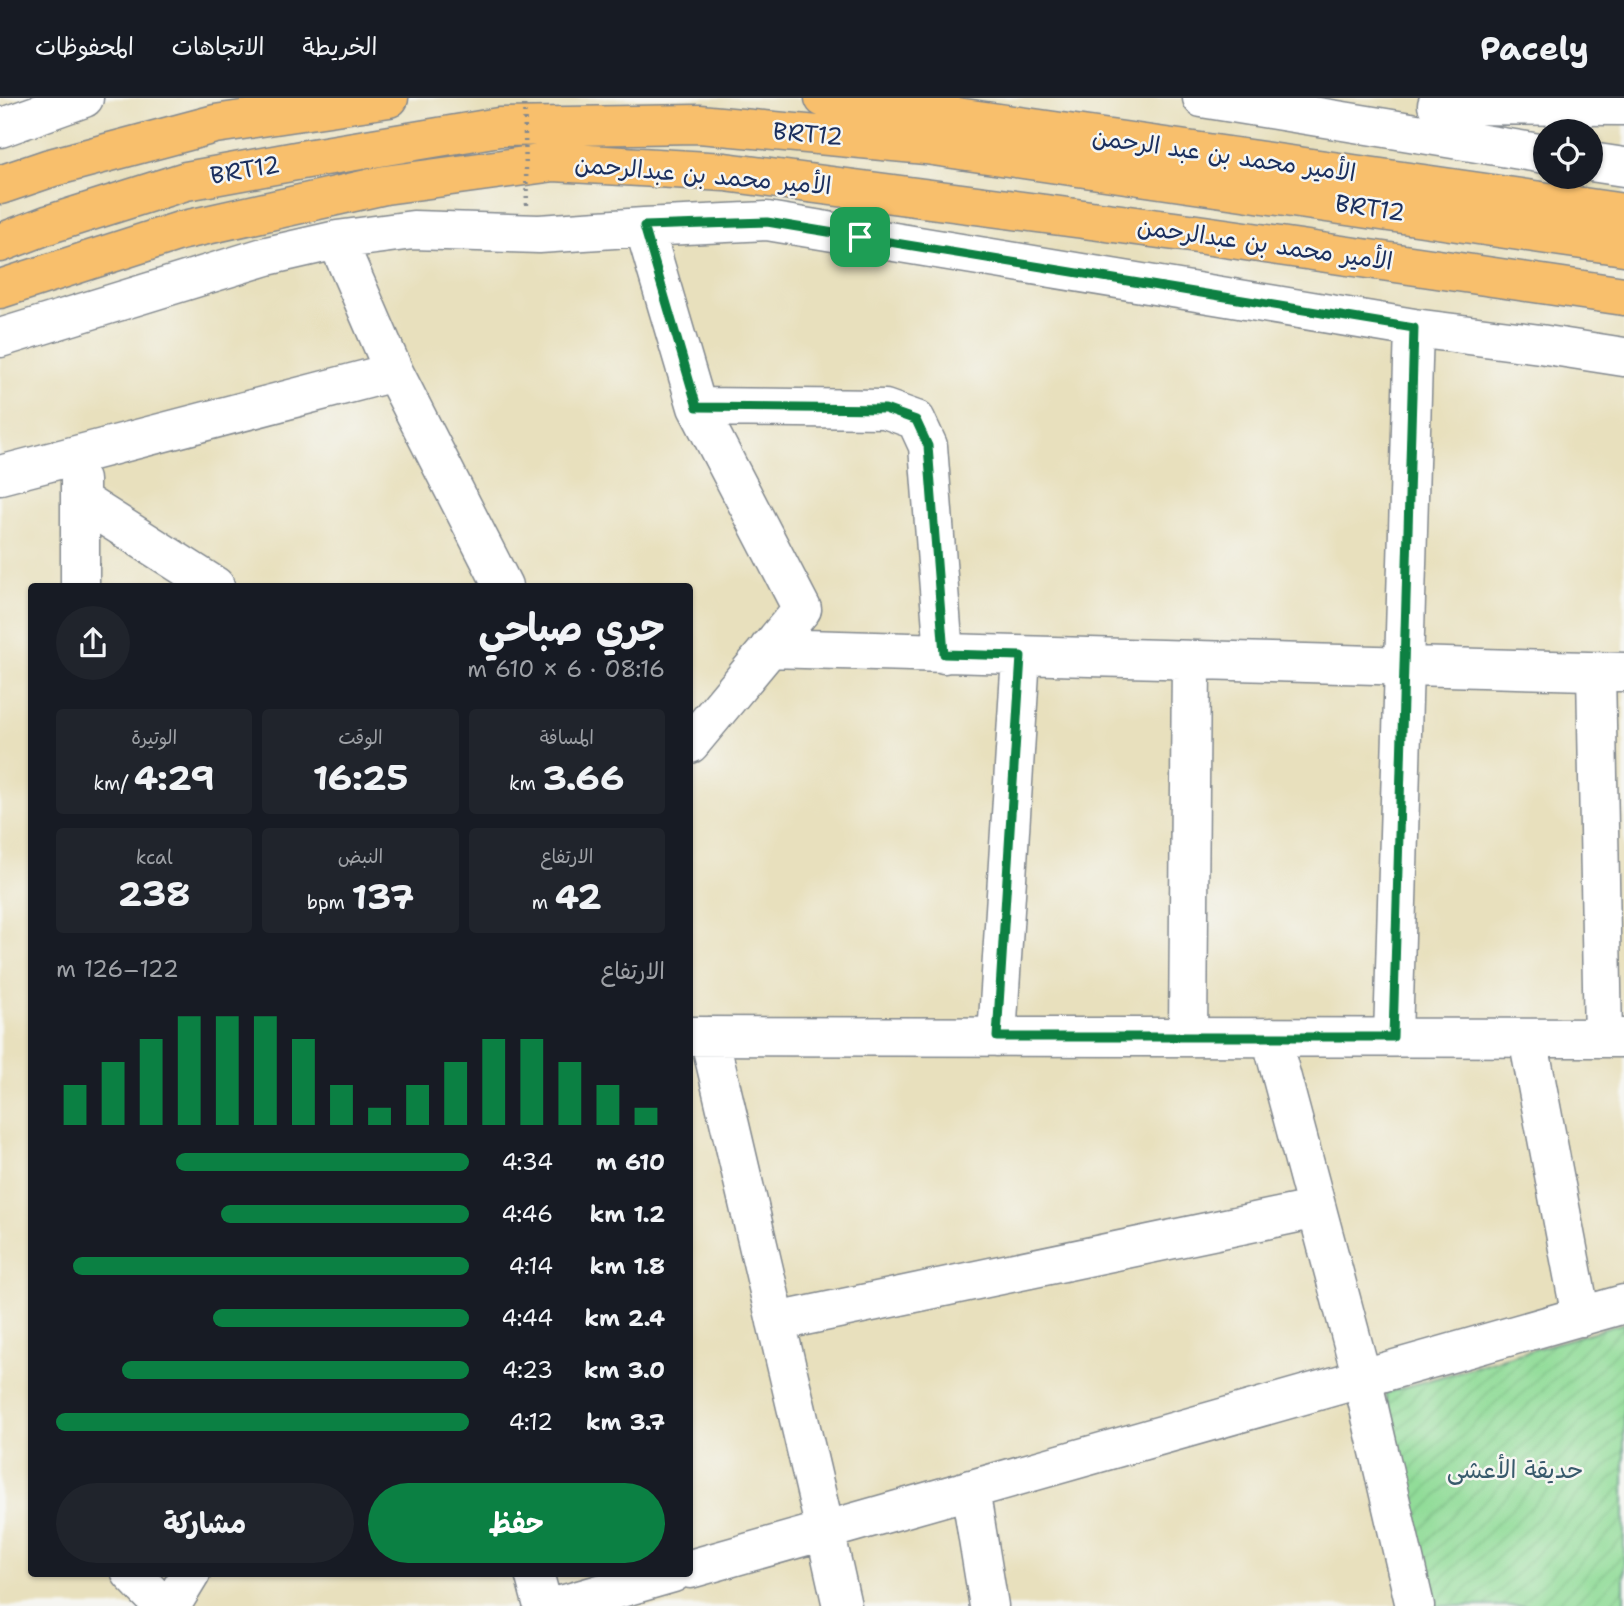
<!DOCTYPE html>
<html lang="ar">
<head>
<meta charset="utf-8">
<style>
  :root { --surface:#171b24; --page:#20242c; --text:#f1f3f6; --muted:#9ea1a6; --line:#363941; --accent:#0b8043 }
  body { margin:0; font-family:"Shantell Sans","Playpen Sans Arabic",sans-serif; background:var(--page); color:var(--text); direction:rtl; height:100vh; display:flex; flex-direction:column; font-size:26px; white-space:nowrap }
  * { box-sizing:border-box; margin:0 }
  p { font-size:23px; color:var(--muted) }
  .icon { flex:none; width:38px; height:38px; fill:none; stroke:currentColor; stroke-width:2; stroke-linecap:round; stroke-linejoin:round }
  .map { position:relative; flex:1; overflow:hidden; direction:ltr }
  .drawer { position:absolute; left:28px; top:485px; width:665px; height:994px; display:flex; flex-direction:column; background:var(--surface); border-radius:7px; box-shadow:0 2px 5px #0004; direction:rtl }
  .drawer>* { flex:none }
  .buttons { position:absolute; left:1533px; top:21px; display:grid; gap:14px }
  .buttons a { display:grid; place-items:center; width:70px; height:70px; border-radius:50%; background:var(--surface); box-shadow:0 2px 5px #0004; font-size:35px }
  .pin { position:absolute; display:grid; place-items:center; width:60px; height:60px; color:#fff; margin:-30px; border-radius:14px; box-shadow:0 4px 10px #0006 }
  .round { display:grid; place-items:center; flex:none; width:74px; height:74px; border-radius:37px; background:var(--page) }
  .overview { display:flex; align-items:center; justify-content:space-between; height:119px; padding:0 28px }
  h1 { font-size:38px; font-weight:700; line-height:52px }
  .metrics { display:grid; grid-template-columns:repeat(3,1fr); gap:10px; height:119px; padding:7px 28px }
  .metrics div { display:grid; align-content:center; border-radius:7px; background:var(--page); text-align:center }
  .metrics b { font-size:35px; font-weight:700 }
  .metrics small { font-size:19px; font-weight:400 }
  .metrics p { font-size:19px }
  .chart { height:196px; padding:14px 28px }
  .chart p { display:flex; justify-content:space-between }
  .chart svg { width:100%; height:126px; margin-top:7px; stroke:var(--accent); stroke-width:6 }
  .action { display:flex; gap:14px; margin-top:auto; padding:14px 28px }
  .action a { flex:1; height:80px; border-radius:42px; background:var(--accent); color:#fff; font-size:28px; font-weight:700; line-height:80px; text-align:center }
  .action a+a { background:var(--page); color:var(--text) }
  ul { padding:0 28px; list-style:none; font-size:23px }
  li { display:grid; grid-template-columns:112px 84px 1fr; align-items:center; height:52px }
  li i { height:18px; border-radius:9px; background:var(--accent) }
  header { display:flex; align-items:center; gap:42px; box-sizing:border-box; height:98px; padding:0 35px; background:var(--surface); border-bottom:2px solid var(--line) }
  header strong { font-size:33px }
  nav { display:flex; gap:38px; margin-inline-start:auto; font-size:24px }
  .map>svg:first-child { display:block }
  .garden { fill:url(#garden-furrows); stroke:#56867b; stroke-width:2 }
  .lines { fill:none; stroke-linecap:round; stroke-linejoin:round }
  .minor-casing { stroke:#82888e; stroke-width:41 }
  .major-casing { stroke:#82888e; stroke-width:41 }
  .minor { stroke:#fff; stroke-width:38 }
  .major { stroke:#f8bf6c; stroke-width:38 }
  .path-bridge { stroke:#82888e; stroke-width:4.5; stroke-dasharray:2 5; stroke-linecap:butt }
  .route-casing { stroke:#fff; stroke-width:14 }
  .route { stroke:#0b8043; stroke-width:9 }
  .labels { text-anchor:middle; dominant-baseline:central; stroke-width:5; stroke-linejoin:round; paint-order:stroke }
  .street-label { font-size:24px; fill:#1b2f5e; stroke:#f6f6f2 }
  .park-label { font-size:24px; fill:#385a6c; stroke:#f6f6f2 }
</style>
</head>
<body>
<header>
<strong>Pacely</strong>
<nav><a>الخريطة</a><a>الاتجاهات</a><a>المحفوظات</a></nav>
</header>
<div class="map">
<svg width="1624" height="1508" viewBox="0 0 1624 1508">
  <defs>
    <pattern id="garden-furrows" width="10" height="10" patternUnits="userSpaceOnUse" patternTransform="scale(1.75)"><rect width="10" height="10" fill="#91dc98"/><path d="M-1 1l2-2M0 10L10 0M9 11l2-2" fill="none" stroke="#7cbd85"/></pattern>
  </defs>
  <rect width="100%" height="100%" fill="#f6f6f2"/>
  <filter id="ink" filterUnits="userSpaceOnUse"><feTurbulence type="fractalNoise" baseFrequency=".0143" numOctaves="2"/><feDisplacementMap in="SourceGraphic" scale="14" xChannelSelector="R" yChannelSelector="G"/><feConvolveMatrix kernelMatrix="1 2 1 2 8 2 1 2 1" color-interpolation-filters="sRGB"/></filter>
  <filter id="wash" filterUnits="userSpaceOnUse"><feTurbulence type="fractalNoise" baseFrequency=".00686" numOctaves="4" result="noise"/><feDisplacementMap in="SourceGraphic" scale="28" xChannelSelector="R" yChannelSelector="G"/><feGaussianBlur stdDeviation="1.57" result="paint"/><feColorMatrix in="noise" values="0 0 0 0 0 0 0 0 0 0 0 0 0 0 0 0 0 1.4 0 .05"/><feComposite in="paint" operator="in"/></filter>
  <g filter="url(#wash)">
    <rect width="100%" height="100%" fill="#e8e0bd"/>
    <!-- garden -->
    <path class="garden" d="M1624 1225V1508H1431L1385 1295Z"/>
  </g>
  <g filter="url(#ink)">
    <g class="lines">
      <defs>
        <path id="minor" d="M1202 0 1545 56
          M1437 7 1624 8
          M0 30 84 0
          M1591 64 1624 69
          M644 129 697 309 802 511 690 646
          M337 142 394 274 503 488
          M0 240 267 158 337 142 413 132 539 136 644 129 767 123 1414 230 1540 246 1624 259
          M697 309 885 311 916 322 928 348 944 556
          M0 377 394 274
          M80 382V488
          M80 402 215 488
          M769 550 1624 574
          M1596 574 1603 940
          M690 938 1624 940
          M709 938 825 1432 842 1508
          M997 939 1021 558
          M1188 939 1191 562
          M1271 939 1362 1280 1415 1508
          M1393 939 1414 230
          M1528 940 1581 1219
          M776 1224 1317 1111
          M970 1391 989 1508
          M690 1471 1624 1206
          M131 1475 163 1508
          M534 1475 543 1508
          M171 1508 191 1475
          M558 1508 673 1475"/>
        <path id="major" d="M824 0 1624 115
          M0 87 50 70 215 26 389 0
          M0 145 50 126 186 83 307 61 499 29 699 26 926 47 1624 148
          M0 191 180 133 385 87 554 64 725 74 1190 135 1624 198"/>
      </defs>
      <!-- minor casing -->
      <use href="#minor" class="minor-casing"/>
      <!-- major casing -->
      <use href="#major" class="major-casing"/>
      <!-- minor -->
      <use href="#minor" class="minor"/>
      <!-- major -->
      <use href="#major" class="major"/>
      <!-- path-bridge -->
      <path class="path-bridge" d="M524 0 527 108"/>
    </g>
  </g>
  <g class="lines" filter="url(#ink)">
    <defs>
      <path id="route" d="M767 124 1414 230 1393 939H997L1021 558 944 556 928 348 916 322 885 311 697 309 644 128Z"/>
    </defs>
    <!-- route casing -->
    <use href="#route" class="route-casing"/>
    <!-- route -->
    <use href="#route" class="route"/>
  </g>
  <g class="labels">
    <!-- street labels -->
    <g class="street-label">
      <text transform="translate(808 36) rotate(5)">BRT12</text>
      <text transform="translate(1224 57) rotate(8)">الأمير محمد بن عبد الرحمن</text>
      <text transform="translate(245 72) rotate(-10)">BRT12</text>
      <text transform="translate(703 77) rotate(5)">الأمير محمد بن عبدالرحمن</text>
      <text transform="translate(1370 110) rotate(8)">BRT12</text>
      <text transform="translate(1265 146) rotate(8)">الأمير محمد بن عبدالرحمن</text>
    </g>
    <!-- park labels -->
    <g class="park-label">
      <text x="1515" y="1372">حديقة الأعشى</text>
    </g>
  </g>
</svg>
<div class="buttons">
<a><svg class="icon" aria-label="locate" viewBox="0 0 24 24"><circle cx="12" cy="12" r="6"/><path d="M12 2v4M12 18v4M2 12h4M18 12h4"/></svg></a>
</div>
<div class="pin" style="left:860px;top:139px;background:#1e9e55"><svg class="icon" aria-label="arrive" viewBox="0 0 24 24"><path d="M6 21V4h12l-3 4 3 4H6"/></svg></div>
<section class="drawer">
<div class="overview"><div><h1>جري صباحي</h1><p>08:16 · 6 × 610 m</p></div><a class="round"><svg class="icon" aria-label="share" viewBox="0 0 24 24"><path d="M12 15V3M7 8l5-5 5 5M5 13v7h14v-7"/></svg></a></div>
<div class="metrics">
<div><p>المسافة</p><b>3.66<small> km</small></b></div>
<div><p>الوقت</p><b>16:25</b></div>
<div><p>الوتيرة</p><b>4:29<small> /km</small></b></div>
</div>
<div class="metrics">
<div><p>الارتفاع</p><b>42<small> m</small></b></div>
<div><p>النبض</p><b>137<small> bpm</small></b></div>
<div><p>kcal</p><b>238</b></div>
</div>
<div class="chart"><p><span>الارتفاع</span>122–126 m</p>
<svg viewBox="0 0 160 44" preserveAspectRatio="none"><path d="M5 44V30M15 44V22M25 44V14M35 44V6M45 44V6M55 44V6M65 44V14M75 44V30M85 44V38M95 44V30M105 44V22M115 44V14M125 44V14M135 44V22M145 44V30M155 44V38"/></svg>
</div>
<ul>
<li><b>610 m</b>4:34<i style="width:71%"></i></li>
<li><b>1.2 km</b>4:46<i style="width:60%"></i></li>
<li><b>1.8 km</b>4:14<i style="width:96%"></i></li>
<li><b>2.4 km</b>4:44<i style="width:62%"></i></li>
<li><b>3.0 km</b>4:23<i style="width:84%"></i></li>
<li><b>3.7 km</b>4:12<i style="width:100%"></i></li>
</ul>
<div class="action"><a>حفظ</a><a>مشاركة</a></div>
</section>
</div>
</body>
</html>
